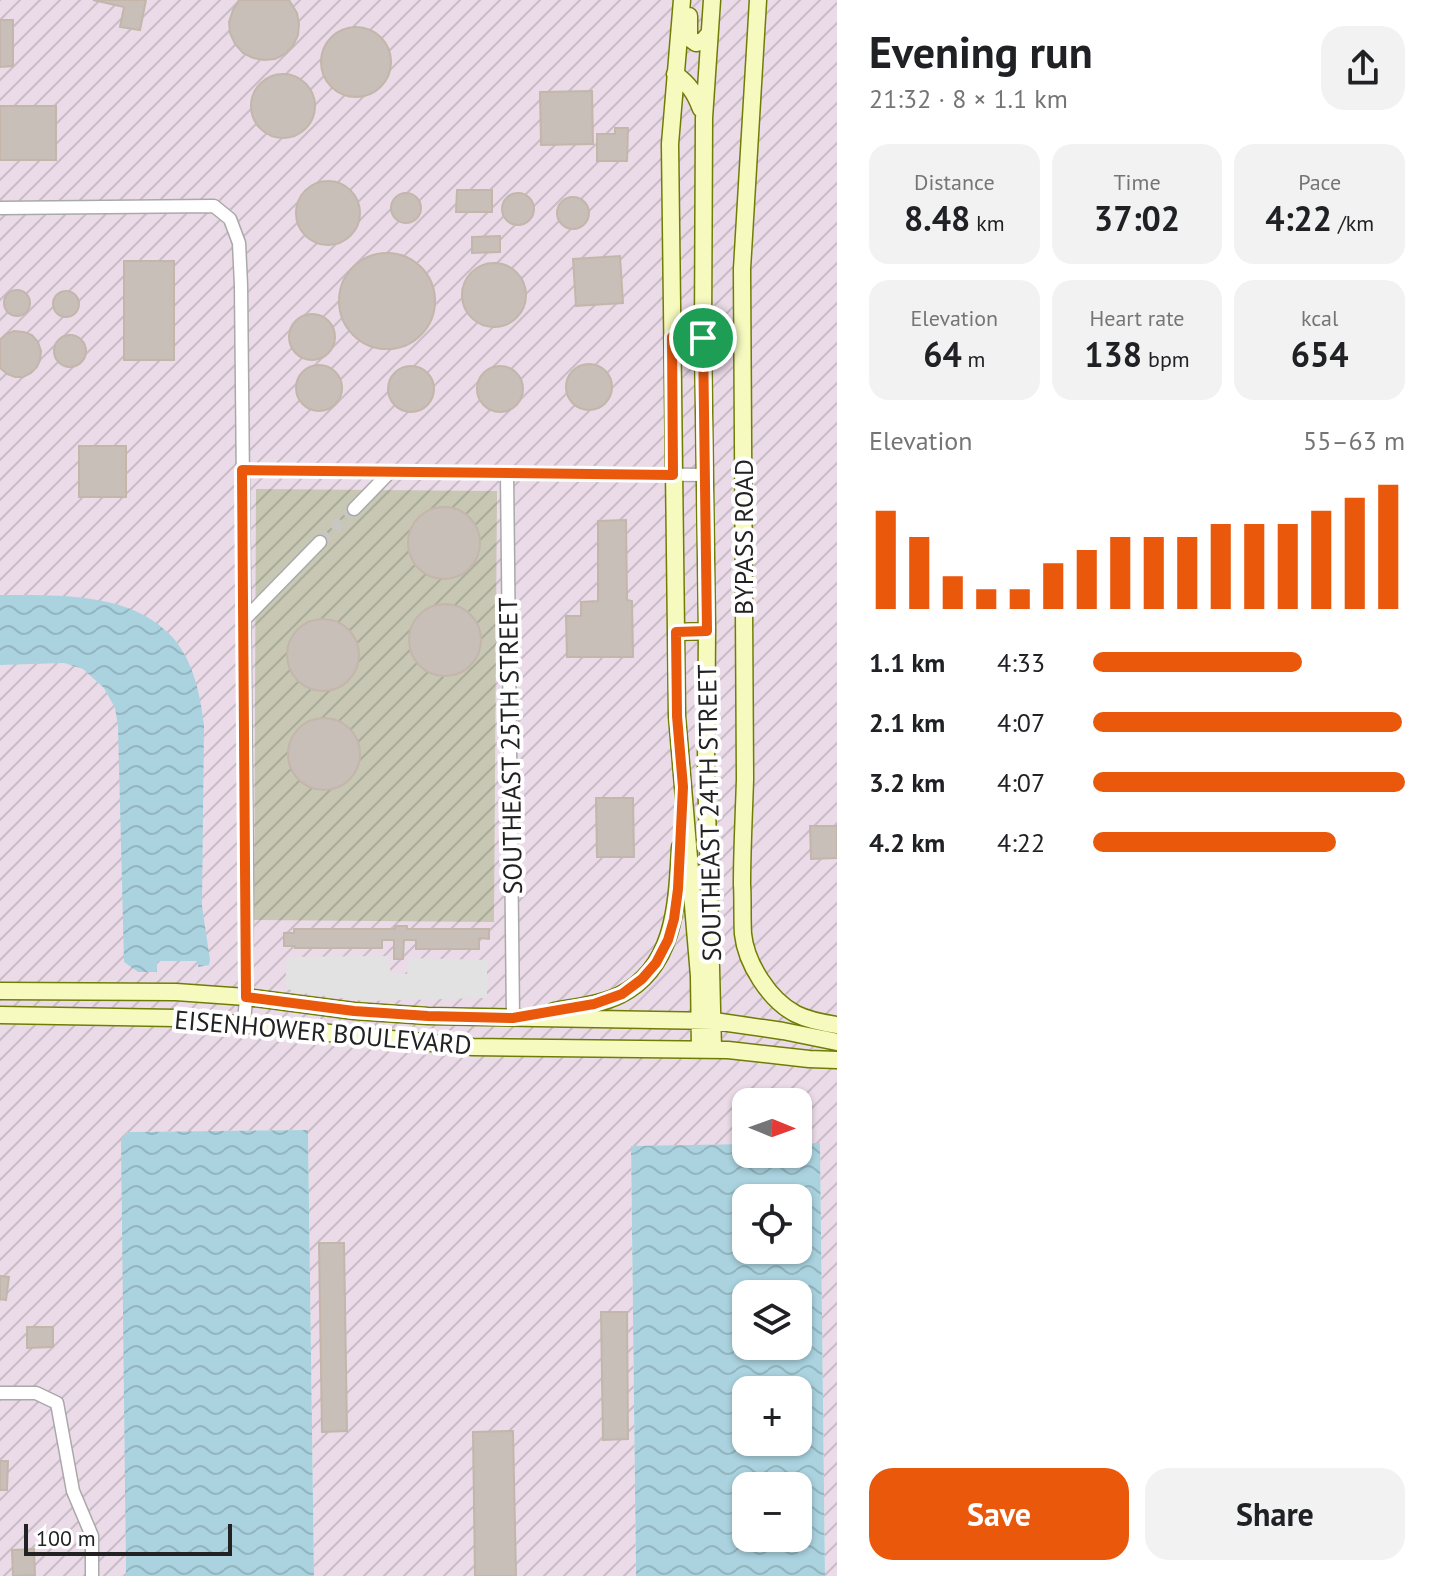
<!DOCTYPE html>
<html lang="en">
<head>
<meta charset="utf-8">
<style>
  :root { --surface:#fff; --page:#f2f2f2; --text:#202124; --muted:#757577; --accent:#ea580c }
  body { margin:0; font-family:"PT Sans",sans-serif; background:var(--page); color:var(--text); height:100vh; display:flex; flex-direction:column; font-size:30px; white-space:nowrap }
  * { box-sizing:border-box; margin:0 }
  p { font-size:26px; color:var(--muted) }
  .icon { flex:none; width:44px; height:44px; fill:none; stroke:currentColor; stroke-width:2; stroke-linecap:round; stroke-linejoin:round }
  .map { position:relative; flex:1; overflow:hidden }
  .sheet { display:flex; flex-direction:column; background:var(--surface); width:600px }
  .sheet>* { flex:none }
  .needle { width:52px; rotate:91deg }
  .controls { position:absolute; left:732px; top:1088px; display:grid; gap:16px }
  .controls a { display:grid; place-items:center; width:80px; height:80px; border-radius:16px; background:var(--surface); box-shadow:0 2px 6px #0004; font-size:40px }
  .scale { position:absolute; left:24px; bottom:20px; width:208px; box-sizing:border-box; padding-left:8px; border:4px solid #222; border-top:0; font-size:22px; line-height:28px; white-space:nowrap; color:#222; -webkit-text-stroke:6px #fff; paint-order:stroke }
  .pin { position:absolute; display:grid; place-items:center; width:68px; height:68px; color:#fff; margin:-34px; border:4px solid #fff; border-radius:50%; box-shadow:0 2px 8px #0007 }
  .round { display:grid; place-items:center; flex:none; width:84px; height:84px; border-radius:24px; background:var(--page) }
  .head { display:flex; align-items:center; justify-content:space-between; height:136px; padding:0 32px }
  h1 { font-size:44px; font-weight:700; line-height:60px }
  .figures { display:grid; grid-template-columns:repeat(3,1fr); gap:12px; height:136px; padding:8px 32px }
  .figures div { display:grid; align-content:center; border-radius:20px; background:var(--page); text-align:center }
  .figures b { font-size:34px; font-weight:700 }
  .figures small { font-size:22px; font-weight:400 }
  .figures p { font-size:22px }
  .chart { height:224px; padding:16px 32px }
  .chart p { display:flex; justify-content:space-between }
  .chart svg { width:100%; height:144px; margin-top:8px; stroke:var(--accent); stroke-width:6 }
  .primary-button { display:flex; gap:16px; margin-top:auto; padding:16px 32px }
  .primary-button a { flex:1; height:92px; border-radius:24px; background:var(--accent); color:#fff; font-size:32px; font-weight:700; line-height:92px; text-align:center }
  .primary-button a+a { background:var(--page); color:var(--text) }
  ul { padding:0 32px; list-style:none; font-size:26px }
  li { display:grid; grid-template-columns:128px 96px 1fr; align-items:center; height:60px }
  li i { height:20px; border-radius:10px; background:var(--accent) }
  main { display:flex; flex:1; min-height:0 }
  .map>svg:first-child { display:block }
  .industrial { fill:url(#industrial-furrows) }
  .construction { fill:url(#construction-furrows) }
  .parking { fill:#e2e2e2 }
  .water { fill:url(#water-waves); fill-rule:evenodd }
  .building { fill:#c7bfb8; stroke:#c4b6ab; stroke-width:2 }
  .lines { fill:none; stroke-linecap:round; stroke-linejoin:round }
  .street-tunnel { stroke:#c8c6c1; stroke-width:12; stroke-dasharray:12 6; stroke-linecap:butt }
  .street-casing { stroke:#a9a9a9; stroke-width:15 }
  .secondary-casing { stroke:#707d05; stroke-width:19 }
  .street { stroke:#fff; stroke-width:12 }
  .secondary { stroke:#f7fabf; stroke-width:16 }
  .route-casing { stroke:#fff; stroke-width:16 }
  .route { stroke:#ea580c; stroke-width:10 }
  .labels { text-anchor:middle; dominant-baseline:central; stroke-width:8; stroke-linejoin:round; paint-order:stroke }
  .street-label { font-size:26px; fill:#222; stroke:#fff }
</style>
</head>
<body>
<main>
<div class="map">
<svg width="837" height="1576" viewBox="0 0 837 1576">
  <defs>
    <pattern id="industrial-furrows" width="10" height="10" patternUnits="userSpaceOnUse" patternTransform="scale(2)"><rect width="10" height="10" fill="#ebdbe8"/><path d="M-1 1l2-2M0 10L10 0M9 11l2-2" fill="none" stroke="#c9bcc7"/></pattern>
    <pattern id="construction-furrows" width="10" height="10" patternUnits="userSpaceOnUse" patternTransform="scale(2)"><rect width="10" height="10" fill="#c7c7b4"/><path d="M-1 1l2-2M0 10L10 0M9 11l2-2" fill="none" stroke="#abab9a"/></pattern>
    <pattern id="water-waves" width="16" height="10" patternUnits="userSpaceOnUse" patternTransform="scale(2)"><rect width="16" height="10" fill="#aad3df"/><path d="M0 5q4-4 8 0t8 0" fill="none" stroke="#92b5bf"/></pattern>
  </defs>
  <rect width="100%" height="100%" fill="#f2efe9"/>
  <!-- industrial -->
  <path class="industrial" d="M0 0H837V1576H825L820 1144H798V1102H746V1144L631 1147 636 1576H314L308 1130 128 1132 122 1139 126 1576H0Z"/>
  <!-- construction -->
  <path class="construction" d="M256 489 497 491 494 922 254 920Z"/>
  <!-- parking -->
  <path class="parking" d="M388 956 391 974H407L409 958 487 960V998L365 1001 294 992 285 987 287 957Z"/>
  <!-- water -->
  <path class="water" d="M0 595C52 595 125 592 165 630 192 653 200 692 204 725L202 906 210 960 209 965 198 967V961H157V972H138L124 962 118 726 115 708 104 688 83 669 64 663 0 665Z
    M308 1130 314 1576H126L121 1139 128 1132Z
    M820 1143 825 1576H636L631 1146 746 1144V1154H798V1144ZM746 1198H798V1250H746ZM798 1294V1346H746V1294ZM746 1390H798V1442H746ZM746 1486H798V1538H746Z"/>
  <!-- building -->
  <path class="building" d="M93 0H146L140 30 120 27 124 7Z
    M239 0H289L297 13 299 24 298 35 293 46 285 54 275 59 264 60 253 58 243 53 235 44 230 33 229 22 233 10Z
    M0 20H13V66L0 67Z
    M321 62a35 35 0 1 1 70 0a35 35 0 1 1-70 0Z
    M251 106a32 32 0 1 1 64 0a32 32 0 1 1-64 0Z
    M592 91 593 144 541 145 540 92Z
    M0 106H56V160H0Z
    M615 128H628L627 161H597V134H615Z
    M296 213a32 32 0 1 1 64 0a32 32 0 1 1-64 0Z
    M457 190H492V212H456Z
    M502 209a16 16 0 1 1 32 0a16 16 0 1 1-32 0Z
    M391 208a15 15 0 1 1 30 0a15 15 0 1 1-30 0Z
    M557 213a16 16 0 1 1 32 0a16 16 0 1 1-32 0Z
    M500 236V252L472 253V237Z
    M339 301a48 48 0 1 1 96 0a48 48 0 1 1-96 0Z
    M620 256 623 303 576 306 573 259Z
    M124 261H174V360H124Z
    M462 295a32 32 0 1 1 64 0a32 32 0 1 1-64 0Z
    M4 303a13 13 0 1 1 26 0a13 13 0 1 1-26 0Z
    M53 304a13 13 0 1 1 26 0a13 13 0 1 1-26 0Z
    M289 337a23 23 0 1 1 46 0a23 23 0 1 1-46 0Z
    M14 331 24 332 32 335 38 342 41 351 40 360 37 367 31 373 23 377H15L7 374 0 368V340L6 334Z
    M54 351a16 16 0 1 1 32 0a16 16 0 1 1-32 0Z
    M566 387a23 23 0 1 1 46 0a23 23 0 1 1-46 0Z
    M296 388a23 23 0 1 1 46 0a23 23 0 1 1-46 0Z
    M388 389a23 23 0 1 1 46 0a23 23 0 1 1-46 0Z
    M477 389a23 23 0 1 1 46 0a23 23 0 1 1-46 0Z
    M79 446H126V497H79Z
    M408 543a36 36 0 1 1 72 0a36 36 0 1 1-72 0Z
    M626 520 627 600 632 601 633 657H567L566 616H581V602L598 601V521Z
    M409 640a36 36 0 1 1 72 0a36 36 0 1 1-72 0Z
    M287 655a36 36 0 1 1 72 0a36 36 0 1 1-72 0Z
    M288 754a36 36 0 1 1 72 0a36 36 0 1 1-72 0Z
    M596 798H633L634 857H597Z
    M810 826H837V858L811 859Z
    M395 926H407V929H489V939L479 938V949H416V940H404L403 959H394V940H382V948H295V946H284V933H294V929H395Z
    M319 1243H344L347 1431 322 1432Z
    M0 1276 9 1277 6 1300 0 1299Z
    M601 1312H627L628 1439 603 1440Z
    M27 1327H53V1347L27 1348Z
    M513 1431 516 1576H475L473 1432Z
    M0 1461H8L7 1490H0Z
    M34 1549 35 1575 13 1576 12 1550Z"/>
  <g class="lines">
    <!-- street-tunnel -->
    <path class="street-tunnel" d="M320 542 354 509"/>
    <defs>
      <path id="street" d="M0 208 214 206 230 219 239 243 241 285 247 883 246 997 244 1025
        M242 470 705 475
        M507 473 513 1018
        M354 509 390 472
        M243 621 320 542
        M0 1393H36L57 1403 73 1491 92 1536V1576"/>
      <path id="secondary" d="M682 0 670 144 676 632 677 716 699 976 700 1050
        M712 0 704 118 703 338 707 631 706 764 713 1050
        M758 0 742 269 745 779C744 814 742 849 742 884 743 900 742 917 743 934 746 963 769 1000 796 1014 808 1020 823 1023 837 1025
        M689 16V38L696 43 703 41 709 34
        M675 74C689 84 695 93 701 109
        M676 632 707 631
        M0 991 176 992 246 997 354 1011 428 1016 714 1021 783 1031 837 1042
        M554 1011C576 1007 599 1005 620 995 676 967 677 901 680 847
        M0 1015 176 1018 473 1047 728 1050 809 1059 837 1060"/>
    </defs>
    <!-- street casing -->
    <use href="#street" class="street-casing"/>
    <!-- secondary casing -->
    <use href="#secondary" class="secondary-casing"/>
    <!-- street -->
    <use href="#street" class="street"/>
    <!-- secondary -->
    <use href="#secondary" class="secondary"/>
  </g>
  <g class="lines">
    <defs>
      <path id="route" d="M672 337 703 338 707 631 676 632 677 716 683 787 678 889 674 919 668 940 656 963 642 979 622 994 594 1004 513 1018 428 1016 354 1011 246 997 242 470 673 475Z"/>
    </defs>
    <!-- route casing -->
    <use href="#route" class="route-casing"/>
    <!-- route -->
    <use href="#route" class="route"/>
  </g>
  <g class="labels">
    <!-- street labels -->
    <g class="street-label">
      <text transform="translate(743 537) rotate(-90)">BYPASS ROAD</text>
      <text transform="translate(510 746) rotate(-91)">SOUTHEAST 25TH STREET</text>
      <text transform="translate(709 813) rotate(-91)">SOUTHEAST 24TH STREET</text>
      <text transform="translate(323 1032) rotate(5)">EISENHOWER BOULEVARD</text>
    </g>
  </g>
</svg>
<div class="controls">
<a><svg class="needle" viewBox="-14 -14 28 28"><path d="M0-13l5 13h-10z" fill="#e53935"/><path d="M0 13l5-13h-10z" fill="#757577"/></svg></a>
<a><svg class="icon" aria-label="locate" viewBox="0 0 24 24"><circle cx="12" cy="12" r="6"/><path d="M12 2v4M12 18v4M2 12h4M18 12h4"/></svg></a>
<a><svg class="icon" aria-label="layers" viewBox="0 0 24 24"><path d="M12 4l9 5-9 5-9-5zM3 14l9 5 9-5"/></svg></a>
<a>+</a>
<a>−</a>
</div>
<div class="scale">100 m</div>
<div class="pin" style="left:703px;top:338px;background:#1e9e55"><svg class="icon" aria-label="arrive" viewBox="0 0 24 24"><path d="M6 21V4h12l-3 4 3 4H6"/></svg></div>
</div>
<section class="sheet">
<div class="head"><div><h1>Evening run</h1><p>21:32 · 8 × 1.1 km</p></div><a class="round"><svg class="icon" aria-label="share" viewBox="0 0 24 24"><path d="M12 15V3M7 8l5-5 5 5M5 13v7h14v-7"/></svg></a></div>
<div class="figures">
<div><p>Distance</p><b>8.48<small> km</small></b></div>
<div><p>Time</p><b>37:02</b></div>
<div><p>Pace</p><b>4:22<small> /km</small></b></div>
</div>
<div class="figures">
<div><p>Elevation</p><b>64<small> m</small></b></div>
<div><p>Heart rate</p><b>138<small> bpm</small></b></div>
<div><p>kcal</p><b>654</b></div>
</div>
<div class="chart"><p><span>Elevation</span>55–63 m</p>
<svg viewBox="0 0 160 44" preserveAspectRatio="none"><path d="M5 44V14M15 44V22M25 44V34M35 44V38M45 44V38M55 44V30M65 44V26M75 44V22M85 44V22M95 44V22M105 44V18M115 44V18M125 44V18M135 44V14M145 44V10M155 44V6"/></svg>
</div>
<ul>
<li><b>1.1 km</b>4:33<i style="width:67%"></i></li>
<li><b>2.1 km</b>4:07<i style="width:99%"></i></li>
<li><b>3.2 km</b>4:07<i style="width:100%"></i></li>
<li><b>4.2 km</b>4:22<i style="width:78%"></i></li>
</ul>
<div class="primary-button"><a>Save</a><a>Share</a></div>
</section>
</main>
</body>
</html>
